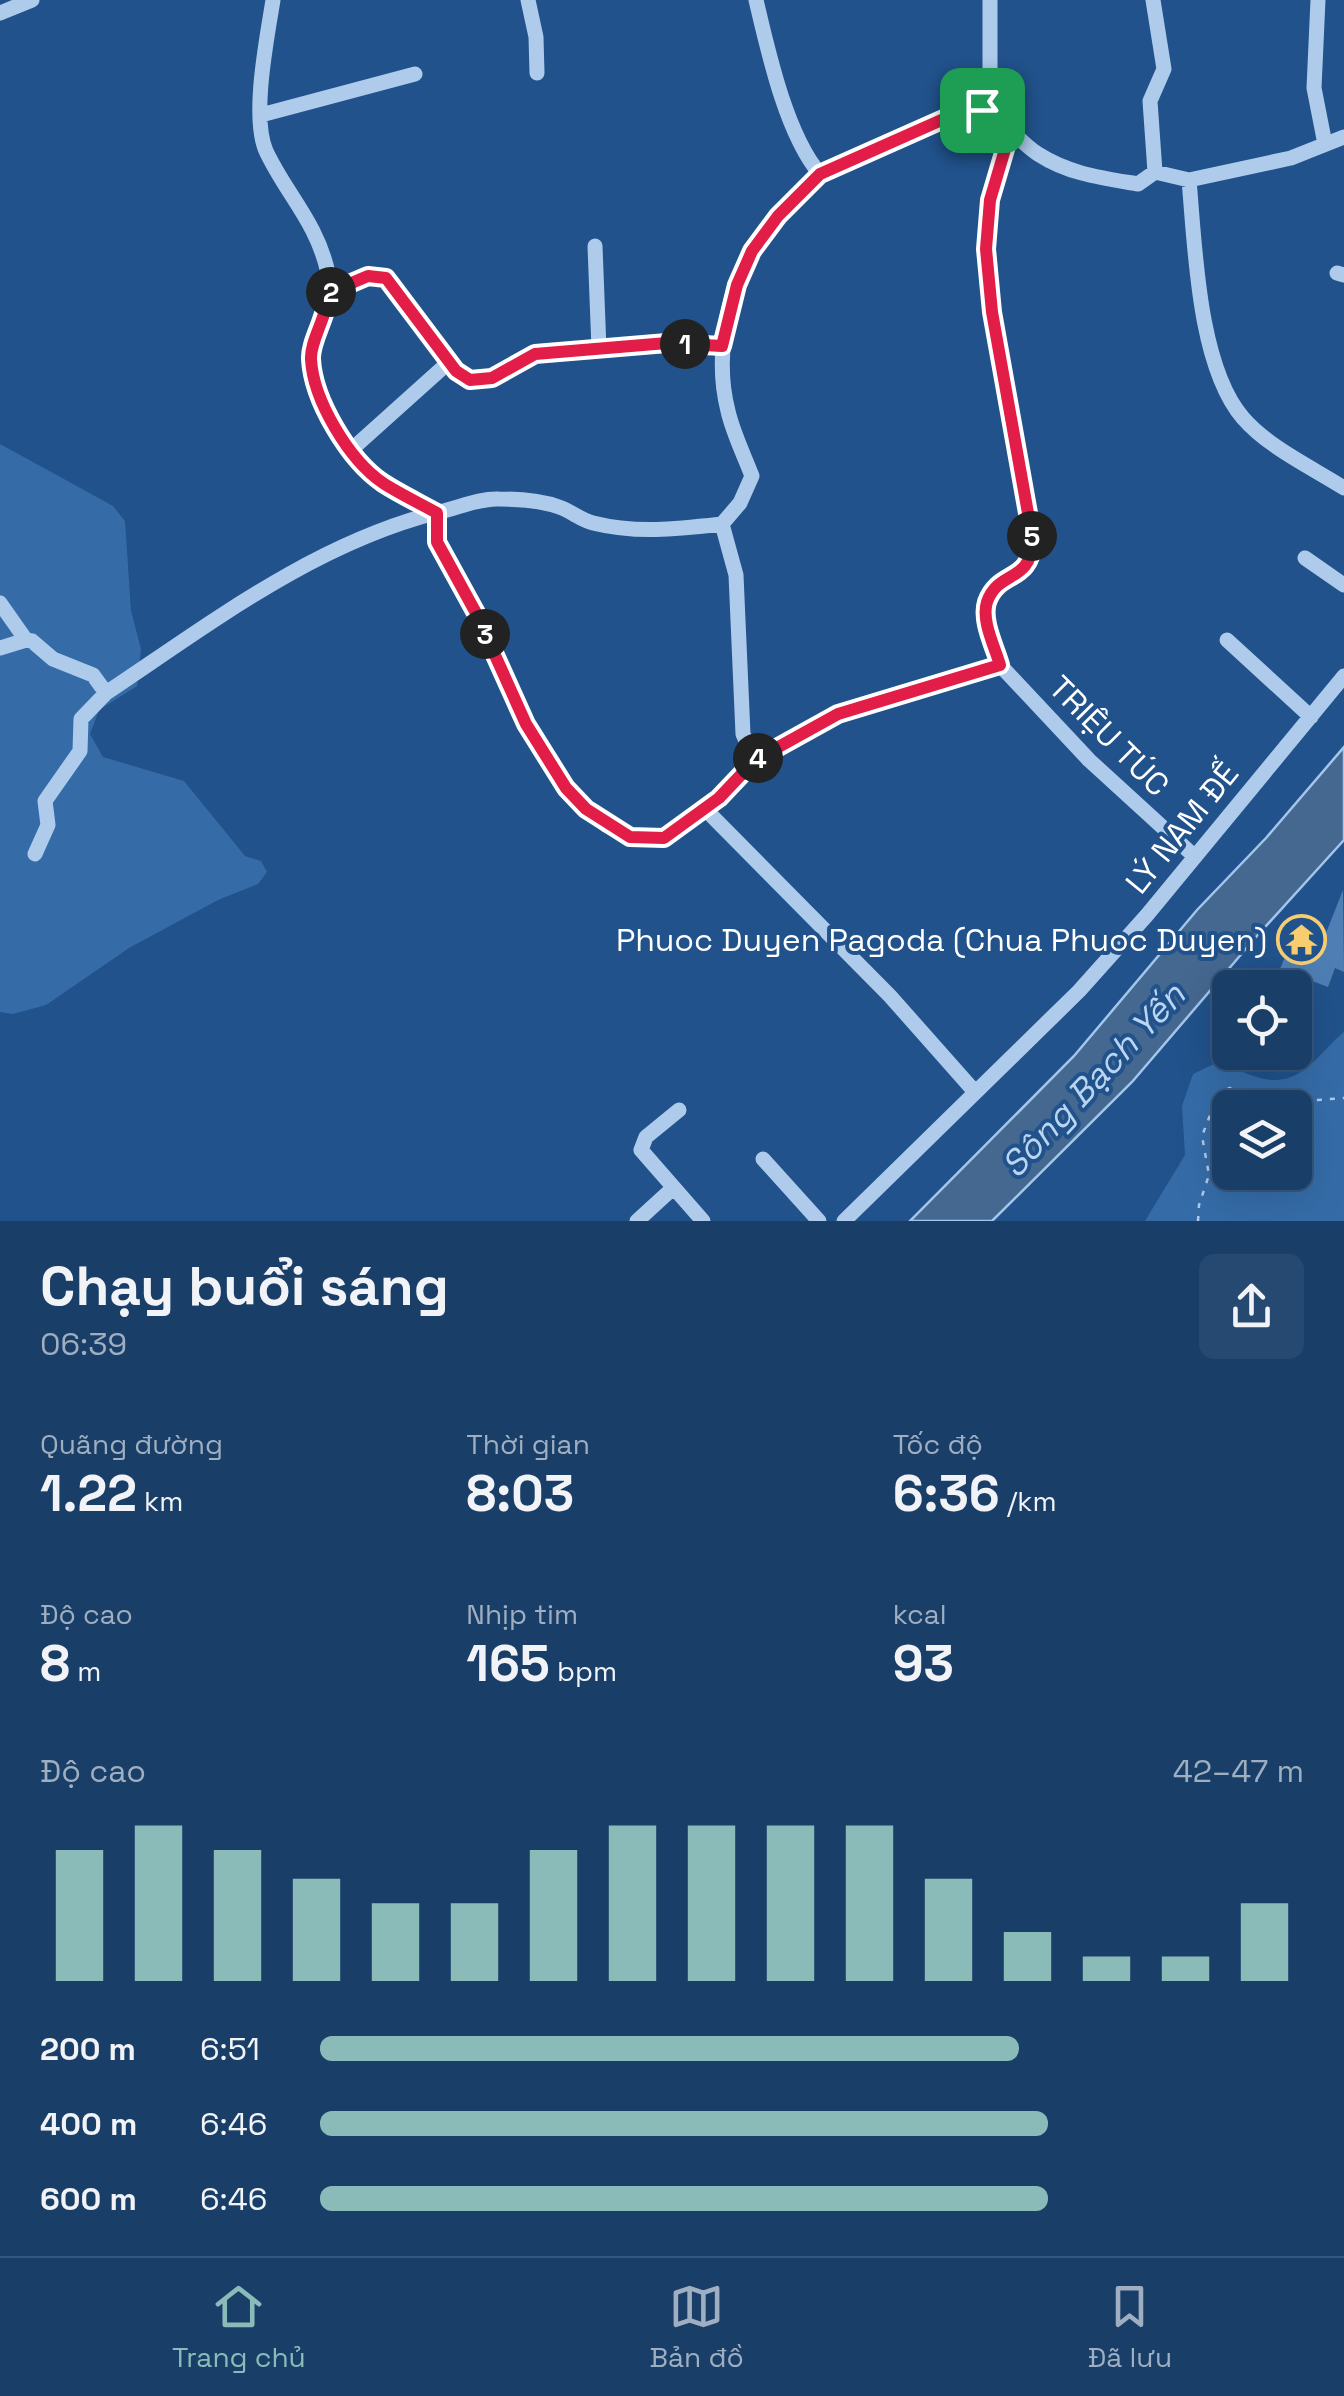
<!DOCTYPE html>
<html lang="vi">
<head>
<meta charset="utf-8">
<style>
  :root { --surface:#193e68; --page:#264971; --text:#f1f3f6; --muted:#9faec0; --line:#37577c; --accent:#8bbbb9 }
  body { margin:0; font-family:"Space Grotesk",sans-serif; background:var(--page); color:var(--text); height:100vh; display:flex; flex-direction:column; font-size:38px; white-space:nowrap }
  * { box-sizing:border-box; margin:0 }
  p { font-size:32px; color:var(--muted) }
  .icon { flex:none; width:55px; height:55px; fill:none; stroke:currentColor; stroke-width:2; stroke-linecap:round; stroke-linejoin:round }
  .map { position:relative; height:1221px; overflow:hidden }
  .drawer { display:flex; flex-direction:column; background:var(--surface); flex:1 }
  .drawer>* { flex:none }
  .buttons { position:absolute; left:1212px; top:970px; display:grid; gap:20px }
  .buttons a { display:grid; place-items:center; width:100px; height:100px; border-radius:15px; background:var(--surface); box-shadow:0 10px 40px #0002,0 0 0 2px var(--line); font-size:50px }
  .pin { position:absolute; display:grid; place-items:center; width:85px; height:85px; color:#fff; margin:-42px; border-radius:20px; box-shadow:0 5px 15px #0006 }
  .km { position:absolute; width:50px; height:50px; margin:-25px; border-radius:50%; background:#222; color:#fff; font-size:28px; line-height:50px; text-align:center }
  .round { display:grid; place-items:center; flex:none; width:105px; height:105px; border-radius:15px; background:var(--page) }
  .headline { display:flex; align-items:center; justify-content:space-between; height:170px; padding:0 40px }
  h1 { font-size:55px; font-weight:700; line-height:75px }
  .stats { display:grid; grid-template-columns:repeat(3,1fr); gap:15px; height:170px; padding:10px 40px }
  .stats div { display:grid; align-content:center }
  .stats b { font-size:50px; font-weight:700 }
  .stats small { font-size:28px; font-weight:400 }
  .stats p { font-size:28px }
  .chart { height:280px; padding:20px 40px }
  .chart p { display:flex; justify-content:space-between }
  .chart svg { width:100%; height:180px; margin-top:10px; stroke:var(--accent); stroke-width:6 }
  ul { padding:0 40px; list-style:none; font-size:32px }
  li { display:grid; grid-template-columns:160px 120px 1fr; align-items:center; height:75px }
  li i { height:25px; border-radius:12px; background:var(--accent) }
  .tabs { display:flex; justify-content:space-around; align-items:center; height:140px; border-top:2px solid var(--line); background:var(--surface); font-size:28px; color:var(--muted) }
  .tabs a { display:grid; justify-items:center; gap:5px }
  .tabs .selected { color:var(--accent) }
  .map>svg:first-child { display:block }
  .green { fill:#356ca8; fill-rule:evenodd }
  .water { fill:#456890; stroke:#a2c6ec; stroke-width:2.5 }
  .building { fill:#4e7eb4 }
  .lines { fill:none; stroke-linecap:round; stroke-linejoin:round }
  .path { stroke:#aecbeb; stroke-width:2.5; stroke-dasharray:5 8; stroke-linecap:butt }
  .minor { stroke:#aecbeb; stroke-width:15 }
  .route-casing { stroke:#fff; stroke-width:20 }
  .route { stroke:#e11d48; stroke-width:12 }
  .labels { text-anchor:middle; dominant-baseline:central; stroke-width:8; stroke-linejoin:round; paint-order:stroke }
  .street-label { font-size:32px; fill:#fff; stroke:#21528b }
  .poi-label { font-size:32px; fill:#fff; stroke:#21528b; text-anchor:end }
  .water-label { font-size:35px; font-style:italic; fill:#bad5f2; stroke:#21528b }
</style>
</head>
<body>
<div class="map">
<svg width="1344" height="1221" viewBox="0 0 1344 1221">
  <rect width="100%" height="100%" fill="#21528b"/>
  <!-- green -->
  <path class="green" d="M0 444 113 506 125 521 131 611 141 649 137 686 99 710 90 734 103 757 184 781 245 856 261 861 267 872 258 884 218 900 129 948 46 1005 13 1014 0 1012Z
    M1344 1032V1221H1145L1185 1155 1182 1106 1193 1074 1218 1062C1253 1075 1277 1093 1309 1066 1322 1055 1331 1042 1344 1032ZM1230 1108H1295V1172H1230Z"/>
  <!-- water -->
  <path class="water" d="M1344 747V840L1256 937 1132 1082 992 1221H910L1074 1056 1197 910 1266 838Z"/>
  <!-- building -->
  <path class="building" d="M1343 890 1344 972 1335 968 1328 987 1280 969 1287 952 1295 955 1304 930 1324 938Z
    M1264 1052H1301L1282 1071Z"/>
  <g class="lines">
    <!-- path -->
    <path class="path" d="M1266 1108 1278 1103 1344 1098
      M1198 1221 1199 1205 1209 1175 1202 1136 1219 1092 1230 1088 1251 1108"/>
    <!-- minor -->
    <path class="minor" d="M273 0C267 38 251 117 266 151 286 194 317 222 328 273 335 309 315 325 311 354 305 391 351 455 378 479 394 493 418 502 437 513V542L476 613 526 725 565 788 606 825 630 837 665 838 719 798 755 760 838 714 1000 665 1089 760 1193 855
      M528 0 536 37 537 73
      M756 0C768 51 786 134 820 174L946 118 981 110C1006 119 1017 141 1038 154 1069 174 1102 178 1138 184L1155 172 1189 180 1291 158 1344 137
      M990 0V68L996 115
      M1153 0 1164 69 1150 101 1155 172
      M1318 0 1314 88 1325 144
      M0 13 32 0
      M261 115 415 74
      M1189 180C1195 246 1198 366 1243 418 1268 447 1311 467 1344 488
      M595 246 599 349
      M1337 273 1344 275
      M328 293 368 276 386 278 456 371 470 380 491 378 535 354 667 343 722 345
      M351 450 449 362
      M722 524 736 575 743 734 755 760
      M1305 558 1344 585
      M0 603 26 640
      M1227 640 1311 717
      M0 648 26 640 32 641 53 659 93 675 106 693
      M1000 665C994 647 981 621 987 602 999 569 1031 584 1033 541L992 312 986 249 990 200 1011 129
      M705 809 890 996 975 1092
      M35 854 48 825 45 801 80 751 81 719 106 693C211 623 315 543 439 512 458 508 479 498 499 499 519 499 539 500 559 507 571 511 581 520 593 523 637 534 678 529 722 524L740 503 752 476C744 455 733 433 728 411 715 361 725 292 754 248 772 221 797 197 820 174
      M679 1110 646 1137 641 1150 703 1221
      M763 1159 819 1221
      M637 1221 672 1189
      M844 1221 1079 991 1147 915 1344 676"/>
  </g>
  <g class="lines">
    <defs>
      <path id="route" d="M982 110 996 115 1011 129 990 200 986 249 992 312 1033 541C1030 584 999 569 987 602 981 621 995 647 1000 665L838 714 755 760 719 798 664 838 630 837 586 809 566 788 526 724 476 613 437 542V513C419 503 400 494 383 483 349 460 313 400 311 359 310 340 328 316 328 293L368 276 386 278 456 371 470 380 492 378 535 354 667 343 722 346 737 285 752 251 778 216 820 174 946 118Z"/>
    </defs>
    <!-- route casing -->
    <use href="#route" class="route-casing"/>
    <!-- route -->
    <use href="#route" class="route"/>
  </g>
  <!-- icons -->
  <defs>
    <symbol id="temple-ring" viewBox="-11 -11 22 22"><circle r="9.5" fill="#21528b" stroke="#f7cd70" stroke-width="1.5"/><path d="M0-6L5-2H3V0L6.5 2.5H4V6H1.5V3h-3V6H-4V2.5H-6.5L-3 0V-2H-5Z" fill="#f7cd70"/></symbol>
  </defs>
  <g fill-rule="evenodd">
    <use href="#temple-ring" x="1274" y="912" width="55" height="55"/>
  </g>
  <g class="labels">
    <!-- street labels -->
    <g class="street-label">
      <text transform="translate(1109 736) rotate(45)">TRIỆU TÚC</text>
      <text transform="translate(1182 828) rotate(-51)">LÝ NAM ĐẾ</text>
    </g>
    <!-- poi labels -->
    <g class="poi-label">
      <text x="1267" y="940">Phuoc Duyen Pagoda (Chua Phuoc Duyen)</text>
    </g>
    <!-- water labels -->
    <g class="water-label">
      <text transform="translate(1093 1080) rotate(-47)">Sông Bạch Yến</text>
    </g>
  </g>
</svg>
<div class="buttons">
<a><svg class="icon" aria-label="locate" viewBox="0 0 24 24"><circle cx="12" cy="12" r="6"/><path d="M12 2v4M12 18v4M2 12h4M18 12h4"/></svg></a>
<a><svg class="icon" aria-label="layers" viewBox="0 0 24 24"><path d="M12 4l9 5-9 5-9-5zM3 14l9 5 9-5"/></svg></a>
</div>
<div class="pin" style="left:982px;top:110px;background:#1e9e55"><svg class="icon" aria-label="arrive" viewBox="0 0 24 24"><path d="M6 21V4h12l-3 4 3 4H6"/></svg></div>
<b class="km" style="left:685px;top:344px">1</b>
<b class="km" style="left:331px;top:292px">2</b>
<b class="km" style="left:485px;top:634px">3</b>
<b class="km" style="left:758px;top:758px">4</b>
<b class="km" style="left:1032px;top:536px">5</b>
</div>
<section class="drawer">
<div class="headline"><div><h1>Chạy buổi sáng</h1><p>06:39</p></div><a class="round"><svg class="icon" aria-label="share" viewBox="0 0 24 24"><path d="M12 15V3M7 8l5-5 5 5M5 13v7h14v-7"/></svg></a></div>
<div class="stats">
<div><p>Quãng đường</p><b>1.22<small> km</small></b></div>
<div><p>Thời gian</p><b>8:03</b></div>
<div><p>Tốc độ</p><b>6:36<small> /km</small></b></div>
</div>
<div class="stats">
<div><p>Độ cao</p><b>8<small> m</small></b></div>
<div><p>Nhịp tim</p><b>165<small> bpm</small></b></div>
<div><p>kcal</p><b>93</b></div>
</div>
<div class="chart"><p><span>Độ cao</span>42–47 m</p>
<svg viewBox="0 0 160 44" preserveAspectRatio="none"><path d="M5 44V12M15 44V6M25 44V12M35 44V19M45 44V25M55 44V25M65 44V12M75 44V6M85 44V6M95 44V6M105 44V6M115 44V19M125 44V32M135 44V38M145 44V38M155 44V25"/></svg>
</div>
<ul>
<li><b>200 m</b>6:51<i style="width:71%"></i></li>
<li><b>400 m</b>6:46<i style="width:74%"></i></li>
<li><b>600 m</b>6:46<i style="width:74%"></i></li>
</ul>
</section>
<nav class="tabs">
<a class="selected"><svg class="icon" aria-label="home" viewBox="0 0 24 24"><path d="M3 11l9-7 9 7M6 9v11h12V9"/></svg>Trang chủ</a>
<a><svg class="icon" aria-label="map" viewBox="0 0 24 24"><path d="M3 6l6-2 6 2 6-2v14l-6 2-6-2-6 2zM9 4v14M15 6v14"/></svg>Bản đồ</a>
<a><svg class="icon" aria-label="saved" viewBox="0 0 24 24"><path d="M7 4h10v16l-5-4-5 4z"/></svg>Đã lưu</a>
</nav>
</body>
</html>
